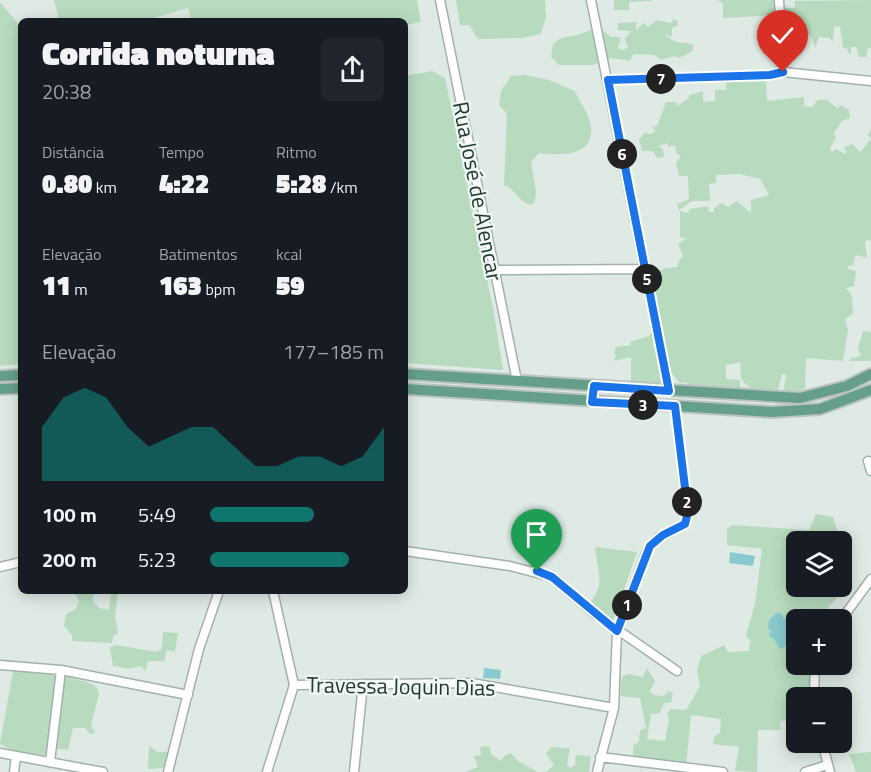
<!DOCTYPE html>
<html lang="pt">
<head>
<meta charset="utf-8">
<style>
  :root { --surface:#171b24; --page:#20242c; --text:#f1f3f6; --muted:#9ea1a6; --accent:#0f766e }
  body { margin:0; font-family:"Titillium Web",sans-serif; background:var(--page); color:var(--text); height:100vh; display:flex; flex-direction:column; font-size:22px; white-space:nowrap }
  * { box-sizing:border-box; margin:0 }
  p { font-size:20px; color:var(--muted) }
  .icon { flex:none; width:33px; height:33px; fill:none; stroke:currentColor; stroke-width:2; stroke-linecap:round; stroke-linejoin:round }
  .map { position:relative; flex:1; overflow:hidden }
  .drawer { position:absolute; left:18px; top:18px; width:390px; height:576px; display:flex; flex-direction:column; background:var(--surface); border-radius:9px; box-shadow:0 3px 15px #0003 }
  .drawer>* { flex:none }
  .controls { position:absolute; left:786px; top:531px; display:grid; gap:12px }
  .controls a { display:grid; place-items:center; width:66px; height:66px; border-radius:9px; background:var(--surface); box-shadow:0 3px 15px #0003; font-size:30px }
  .pin { position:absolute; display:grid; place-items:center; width:51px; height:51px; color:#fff; margin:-62px -26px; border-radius:50% 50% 50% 0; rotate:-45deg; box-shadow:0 0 6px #0007 }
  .pin .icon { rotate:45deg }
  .km { position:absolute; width:30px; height:30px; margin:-15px; border-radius:50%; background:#222; color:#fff; font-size:16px; line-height:30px; text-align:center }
  .round { display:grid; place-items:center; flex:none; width:63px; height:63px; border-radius:9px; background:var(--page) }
  .summary { display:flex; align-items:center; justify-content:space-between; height:102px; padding:0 24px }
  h1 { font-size:33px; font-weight:800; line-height:45px }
  .metrics { display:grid; grid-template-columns:repeat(3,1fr); gap:9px; height:102px; padding:6px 24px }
  .metrics div { display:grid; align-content:center }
  .metrics b { font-size:26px; font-weight:800 }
  .metrics small { font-size:16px; font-weight:400 }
  .metrics p { font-size:16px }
  .chart { height:168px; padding:12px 24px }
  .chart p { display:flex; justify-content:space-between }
  .chart svg { width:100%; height:108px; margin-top:6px; fill:var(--accent); opacity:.7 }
  ul { padding:0 24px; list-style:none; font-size:20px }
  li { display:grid; grid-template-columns:96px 72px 1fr; align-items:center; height:45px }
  li i { height:15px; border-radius:8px; background:var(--accent) }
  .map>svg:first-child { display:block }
  .green { fill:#b8dbbf }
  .water { fill:#88cacf }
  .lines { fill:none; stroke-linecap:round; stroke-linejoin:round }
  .minor-casing { stroke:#a2b2ab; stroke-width:11 }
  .major-casing { stroke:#bcc4c1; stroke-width:14 }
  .minor { stroke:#fff; stroke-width:8 }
  .major { stroke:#659f8b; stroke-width:10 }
  .route-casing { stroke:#fff; stroke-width:12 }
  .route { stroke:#1a73e8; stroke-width:8 }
  .labels { text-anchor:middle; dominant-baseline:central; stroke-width:4.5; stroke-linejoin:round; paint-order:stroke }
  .street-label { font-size:22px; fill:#213a31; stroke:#f0f7f3 }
</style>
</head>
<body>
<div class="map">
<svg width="871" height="772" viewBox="0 0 871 772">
  <rect width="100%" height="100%" fill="#dfeae4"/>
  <!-- green -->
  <path class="green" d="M54 0H417L421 22 405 25V21H191L188 8 144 21H59Z
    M456 0H545L546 17 541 34 522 38 478 39 469 25H460Z
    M614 0H651V1L629 2V10H614Z
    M717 0H774L775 15 723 18V3Z
    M871 0V48H868L866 57H859L856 47H851V54H849L848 49 843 48 840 26 834 27 833 42 829 38 819 37 815 48 812 37 804 32 797 42 786 44 782 13 786 8H795V1Z
    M0 2 21 27V364L0 366Z
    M674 19 678 22 677 26 672 28V36L669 37 666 33V36L676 42 693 44V51L679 58 674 56 661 60 654 55 633 54 630 61 611 58 594 65H559L551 57 553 44C565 34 567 38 580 34 597 29 595 23 611 37H621L618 48 621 50 628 48 625 39 631 31 618 30V23L637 22 636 30 644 23 648 27 657 20 670 23Z
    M432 71 445 78 493 308 503 370 405 363V76Z
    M525 75 549 80 575 91C580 102 590 116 591 127 594 158 558 155 539 153L531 162 536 191 535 202 530 205C518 201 515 189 504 185L507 114 499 105 501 91 511 76Z
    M766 77 767 101 804 97V106L812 107 818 100H827L838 109 840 105 849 110 850 118 842 121 834 133 836 138 830 148 832 152 836 149 845 154 847 152 843 148 852 144 860 152 871 139 868 135 871 129V240L865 241 867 258 856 255 853 265 848 266V269L856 271 854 286 846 288 852 296 853 314 845 319 848 329 843 361 806 358 805 388 795 394H787L784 389 786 374H782L777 393C764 393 748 391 741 378L740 362 726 365V379L740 380V388L695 390 688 387 687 383 679 382 672 373 661 369 663 383 631 387V357L614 361 616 356 614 353 616 347 631 345 630 342 649 336 652 332 650 276 665 268 678 267V262L683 256 678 244 686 239 680 237V211L688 213 690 209 708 206 709 212H714V208L721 203 728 207 737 201 751 213V200L769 195 760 179 739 174 716 175V183L709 184 710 201H692L679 210 677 204 689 199 688 176H679L676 163 681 156 677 154 675 145 668 147V143L658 146 663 149 664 157 657 158 653 151H642L639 140 645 132 649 134 655 132 653 127 657 126 666 102H675L677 106 689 98V95L703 91V102L715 101V90H726V78Z
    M863 331 871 332V361H849L851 358 861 356 858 349Z
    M816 514 833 517 838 532 834 541 796 542V586L837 587 839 595 828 608 827 619 796 620V664L812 665V697L796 698V719L780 721 781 730H758L757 772 735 771 739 747 713 744 714 737 720 733 721 719 691 715 686 766 633 759V745L639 742 640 730 646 728 640 698 620 696 622 676 630 674 643 677 647 668 655 681 650 691 653 695 663 696 669 691 673 693 671 703H664L660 713 651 714 647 739 665 741 669 720 667 714 671 709 686 710 700 686 697 669 701 656 724 645 728 652 749 651 750 641 746 635 755 604 762 549 727 545V529L732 525 809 530Z
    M595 547 637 552 612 624 588 606C607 582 597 573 595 547Z
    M73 591H95L92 600 99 608 109 610 111 591H118L115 616 118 633 113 636 112 643 72 641V635L64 626 66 614 76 609 79 601Z
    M163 632 178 633 175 652 167 650 164 661H148L146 671 140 666 130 669 113 666 110 647 117 645 156 652 162 649Z
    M13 671 51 673 55 676 48 752 45 755 18 753 0 744Z
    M65 676C110 689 100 683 91 726L95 732 94 734H90L85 728H73L68 750 53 748Z
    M149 746 158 752H169L163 768 148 769Z
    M483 746 490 747 491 754 501 761 504 756 511 753 518 761 538 772H465L478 767 474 756 481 755 480 748Z
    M551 747 570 748 567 765 570 768 575 765 576 755 591 756 589 772H540L547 771 554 765 546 754Z
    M871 752V772H856L849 754Z"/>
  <!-- water -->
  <path class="water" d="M730 552 755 556 753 566 729 563Z
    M802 610 808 613 806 619 796 620V642L780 649 773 638 770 637 769 633 772 632 768 628 769 620 776 613H780L784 618H800Z
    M484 668 501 670 500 679 483 678Z"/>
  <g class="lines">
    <defs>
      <path id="minor" d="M440 0 517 381
        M591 0 669 391
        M779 0 783 72
        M608 80 770 75 783 72 871 81
        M494 270 645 269
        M868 461 871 471
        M405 551 510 566 552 577 595 614 677 671
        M0 567 21 562
        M841 620 871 579
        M0 665 61 670 188 695
        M294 685 472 683 614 708
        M814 698 815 664
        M822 742 830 772
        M0 753 103 772
        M600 757 723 772
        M50 762 61 670
        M14 772 16 756
        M168 772 199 649 219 591
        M267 772 294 685 273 591
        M354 772 363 684
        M597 772 614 708 617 631 647 551 658 538 685 524 688 512 675 406
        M805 772 827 765"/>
      <path id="major" d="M405 374 800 398 847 386 871 374
        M0 376 21 375
        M0 389 21 388
        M405 389 772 412 820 409 871 390"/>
    </defs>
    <!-- minor casing -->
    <use href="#minor" class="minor-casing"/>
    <!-- major casing -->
    <use href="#major" class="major-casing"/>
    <!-- minor -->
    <use href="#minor" class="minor"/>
    <!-- major -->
    <use href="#major" class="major"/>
  </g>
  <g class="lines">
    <defs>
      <path id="route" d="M537 571 552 577 617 631 650 546 663 535 685 524 688 512 675 406 592 402 594 386 669 391 608 80 770 75 783 72"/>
    </defs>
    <!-- route casing -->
    <use href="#route" class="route-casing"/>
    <!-- route -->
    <use href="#route" class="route"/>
  </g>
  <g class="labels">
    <!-- street labels -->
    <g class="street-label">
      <text transform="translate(478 191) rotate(79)">Rua José de Alencar</text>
      <text transform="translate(401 686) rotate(1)">Travessa Joquin Dias</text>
    </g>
  </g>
</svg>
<div class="controls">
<a><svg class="icon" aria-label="layers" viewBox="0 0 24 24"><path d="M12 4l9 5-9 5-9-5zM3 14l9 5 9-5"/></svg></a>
<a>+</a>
<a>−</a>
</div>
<div class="pin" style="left:537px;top:571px;background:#1e9e55"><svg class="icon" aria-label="arrive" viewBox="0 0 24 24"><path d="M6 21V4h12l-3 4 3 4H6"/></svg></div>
<div class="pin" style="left:783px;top:72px;background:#d93025"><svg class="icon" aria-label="check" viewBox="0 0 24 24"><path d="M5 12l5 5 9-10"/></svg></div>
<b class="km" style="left:627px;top:605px">1</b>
<b class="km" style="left:687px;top:502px">2</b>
<b class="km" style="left:643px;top:405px">3</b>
<b class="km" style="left:647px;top:279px">5</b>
<b class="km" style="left:622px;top:154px">6</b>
<b class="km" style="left:661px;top:79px">7</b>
<section class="drawer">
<div class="summary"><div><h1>Corrida noturna</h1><p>20:38</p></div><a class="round"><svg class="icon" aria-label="share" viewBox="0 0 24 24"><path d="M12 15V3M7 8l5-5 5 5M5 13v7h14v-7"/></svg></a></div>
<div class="metrics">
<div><p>Distância</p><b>0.80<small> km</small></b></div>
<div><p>Tempo</p><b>4:22</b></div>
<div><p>Ritmo</p><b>5:28<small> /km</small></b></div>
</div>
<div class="metrics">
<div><p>Elevação</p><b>11<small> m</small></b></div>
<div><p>Batimentos</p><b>163<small> bpm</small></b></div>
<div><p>kcal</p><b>59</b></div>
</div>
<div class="chart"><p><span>Elevação</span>177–185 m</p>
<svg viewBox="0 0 160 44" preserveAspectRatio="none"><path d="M0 44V22L10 10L20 6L30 10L40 22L50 30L60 26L70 22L80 22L90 30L100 38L110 38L120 34L130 34L140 38L150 34L160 22V44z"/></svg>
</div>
<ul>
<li><b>100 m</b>5:49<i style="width:60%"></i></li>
<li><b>200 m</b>5:23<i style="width:80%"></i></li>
</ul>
</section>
</div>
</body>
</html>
